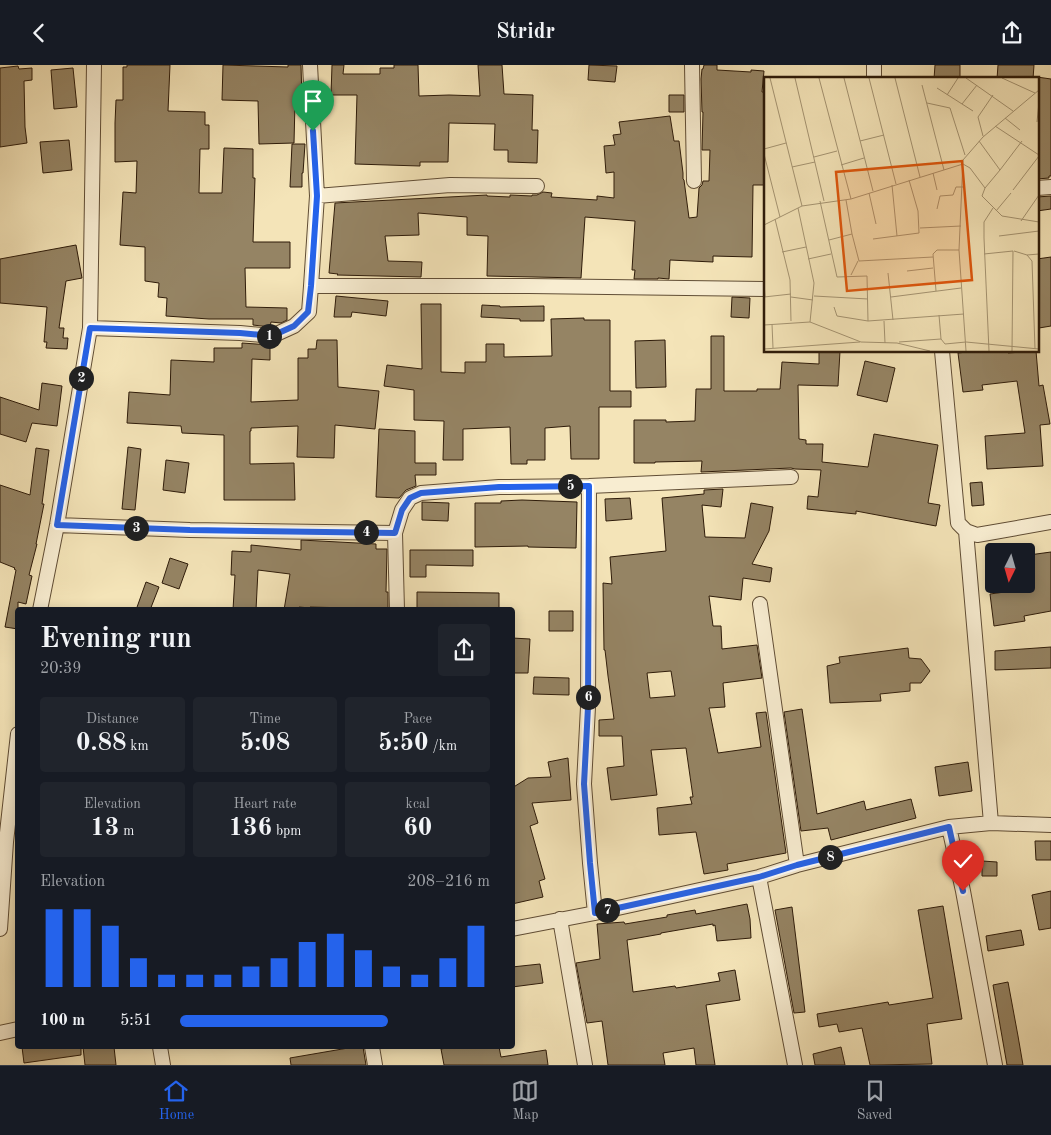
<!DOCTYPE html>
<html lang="en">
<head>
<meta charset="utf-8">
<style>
  :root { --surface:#171b24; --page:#20242c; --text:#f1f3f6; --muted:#9ea1a6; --line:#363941; --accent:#2563eb }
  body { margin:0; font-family:"Old Standard TT",serif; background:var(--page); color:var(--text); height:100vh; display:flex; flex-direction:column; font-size:19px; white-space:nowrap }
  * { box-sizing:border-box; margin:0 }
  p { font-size:16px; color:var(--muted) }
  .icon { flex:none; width:28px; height:28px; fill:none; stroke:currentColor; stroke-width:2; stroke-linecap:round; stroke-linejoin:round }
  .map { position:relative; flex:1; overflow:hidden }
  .sheet { position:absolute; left:15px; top:542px; width:500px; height:442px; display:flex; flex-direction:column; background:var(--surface); border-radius:5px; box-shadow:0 2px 12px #0003 }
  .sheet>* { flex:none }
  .needle { width:32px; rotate:185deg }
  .buttons { position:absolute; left:985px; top:478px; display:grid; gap:10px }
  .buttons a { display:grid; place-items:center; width:50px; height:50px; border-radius:5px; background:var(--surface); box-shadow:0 2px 12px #0003; font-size:25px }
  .pin { position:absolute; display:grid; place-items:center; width:42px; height:42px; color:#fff; margin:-51px -21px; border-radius:50% 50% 50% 0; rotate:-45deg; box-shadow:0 0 5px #0007 }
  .pin .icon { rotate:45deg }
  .km { position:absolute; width:25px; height:25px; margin:-12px; border-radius:50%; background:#222; color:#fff; font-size:14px; line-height:25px; text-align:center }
  .round { display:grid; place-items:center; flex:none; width:52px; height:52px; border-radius:5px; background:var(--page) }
  .headline { display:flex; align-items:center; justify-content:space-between; height:85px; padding:0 25px }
  h1 { font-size:28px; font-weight:700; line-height:38px }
  .figures { display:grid; grid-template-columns:repeat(3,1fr); gap:8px; height:85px; padding:5px 25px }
  .figures div { display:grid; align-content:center; border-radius:5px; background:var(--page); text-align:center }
  .figures b { font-size:25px; font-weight:700 }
  .figures small { font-size:14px; font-weight:400 }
  .figures p { font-size:14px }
  .chart { height:140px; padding:10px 25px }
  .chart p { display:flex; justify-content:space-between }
  .chart svg { width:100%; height:90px; margin-top:5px; stroke:var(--accent); stroke-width:6 }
  ul { padding:0 25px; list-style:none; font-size:16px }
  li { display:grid; grid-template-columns:80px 60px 1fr; align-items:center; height:38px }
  li i { height:12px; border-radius:6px; background:var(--accent) }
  header { display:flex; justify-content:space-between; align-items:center; height:65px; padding:0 25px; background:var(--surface); font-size:22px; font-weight:700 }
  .dock { display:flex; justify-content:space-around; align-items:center; height:70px; border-top:1px solid var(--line); background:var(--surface); font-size:14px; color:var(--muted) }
  .dock a { display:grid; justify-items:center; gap:2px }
  .dock .active { color:var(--accent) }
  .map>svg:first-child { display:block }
  .building { fill:#958464; stroke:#2e1b09; fill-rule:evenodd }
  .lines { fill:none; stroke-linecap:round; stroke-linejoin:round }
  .minor-casing { stroke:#604d35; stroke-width:16 }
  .minor { stroke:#f8edd1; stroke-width:14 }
  .route-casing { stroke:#fff; stroke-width:10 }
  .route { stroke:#2563eb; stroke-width:6 }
  .inset-road { fill:none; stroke:#a59472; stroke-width:1 }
  .view { fill:#df560c; fill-opacity:0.15; stroke:#df560c; stroke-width:2.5 }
  .inset-edge { fill:none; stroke:#2e1b09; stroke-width:2.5 }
</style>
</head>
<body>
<header><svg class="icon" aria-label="back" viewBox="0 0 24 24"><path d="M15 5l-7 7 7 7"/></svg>Stridr<svg class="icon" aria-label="share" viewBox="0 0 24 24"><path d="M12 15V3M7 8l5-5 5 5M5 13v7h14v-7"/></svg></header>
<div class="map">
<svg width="1051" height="1000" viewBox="0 0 1051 1000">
  <rect width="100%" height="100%" fill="#f4e4b8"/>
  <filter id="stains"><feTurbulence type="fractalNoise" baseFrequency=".004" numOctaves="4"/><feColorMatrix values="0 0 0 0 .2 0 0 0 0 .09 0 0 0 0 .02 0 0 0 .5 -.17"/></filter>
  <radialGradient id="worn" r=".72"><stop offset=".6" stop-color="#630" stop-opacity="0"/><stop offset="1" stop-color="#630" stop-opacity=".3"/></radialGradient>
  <!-- building -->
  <path class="building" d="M127 0H170L168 46 205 47V60H209V84H200L199 128H222L224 83 253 84V113H255L253 177H290V203H245L246 242 287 243V255L281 258 271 257 270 262 253 260V254H209L166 251 167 233 158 232 159 218 145 216V182L120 180 123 127 136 128 137 96 115 97V58L116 35H123V2H127Z
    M223 0 288 2V0H301L302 37H295L294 78 259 79 258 36 222 35Z
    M332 0H344L343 9H380V3H394V0H418L419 31 449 30 480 31 478 0H502L504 29 533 30 532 65H538L537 98 508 97V85H494L495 59 449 58 448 97H420V101L355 99 357 30H331Z
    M589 0 617 1 615 17 588 15Z
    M704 0H717V5L751 7V5L764 6 762 27H765V120H753L752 192 713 191V197L670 195 669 214 658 213V214H634L635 205H632L635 156 585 152 581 213 487 211 488 171 467 170V152L418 148 419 170 385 171 388 196 422 197 421 212 337 210 338 209 329 208 335 138 487 130V131L510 132V130L532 131V130H537L543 127 552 128 551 132 597 135V131L614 133V107L606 108 604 81 615 80 613 70 621 69 619 57 670 51 674 76H679L683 108V114L684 115 689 153 697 152 699 123 702 120 703 116H709L710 85H702L703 47H702L701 14 702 4H703Z
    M935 0H960V14H934Z
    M998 0H1034L1033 14H997Z
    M18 1 19 4 32 3V15L24 16 25 62 27 78 0 82V3Z
    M73 3 77 42 54 44 51 5Z
    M1037 12 1051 14V111H1049V113L1037 114Z
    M669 30H684V47H669Z
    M69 75 72 105 43 108 40 77Z
    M292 79H305L303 108H302V122H290Z
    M1051 131V144L1037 146V132Z
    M76 180 82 213 66 216 59 263H64L63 273H68L67 284 46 283 47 277H44L47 242 0 238V194Z
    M1051 192V261L1039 263 1037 251V194Z
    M336 231 388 236 386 251 352 247 351 252H334Z
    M732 232 750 233 749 253 731 252Z
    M421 239H441V307L465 308V297H486V279H504V292L552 291 551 254 584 253V255H610V326H631V342H599V394H571L570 361 545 363V395H527V399H511L510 362 463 364V395H443L444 356 414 355V325L384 321 387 300 422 304Z
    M482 240 500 241V242L544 241V256H520V254L481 252Z
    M711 271H724V326H757V324H780L782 297 819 299V286H840L838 321 798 320 799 374 806 375V379H823L822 397 868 402 874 369 938 380 928 438 940 440 936 461 856 446V449L807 444 808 431 818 432 821 405 795 404 791 403 701 407 702 396 655 397V398H634V355H666V357L695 356 696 324H711Z
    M317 275H337L338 322 379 326 375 364 335 360 334 393 297 392 298 361 251 363V366H250V399L294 398 295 435H224V370L182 368 181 361 127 358 129 327 170 330 171 295 214 297V283H242V278L270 280V295L252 294 251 337 298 335V293H308V284H316Z
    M665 275 666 322 636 323 635 276Z
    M976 286H1008V288L1036 286 1039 321 1043 320 1050 359 1040 360 1043 401 987 404 985 371 1025 368 1017 316 982 320 983 325 963 327 958 288Z
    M865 296 895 303 887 337 857 330Z
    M42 318 62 321 57 361 32 358 26 377 0 369V332L39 345Z
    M379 364 415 366V398H436V410H415L416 421 406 425 399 433 376 432Z
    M128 382 141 384 135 445 122 444Z
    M36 383 49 385 42 439H44L36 479H37L29 510 32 511 26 539 18 537V564L5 562 16 505 14 504 15 503 0 497V420L30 430Z
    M166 395 189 398 185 428 163 425Z
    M982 417 984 440 972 441 970 418Z
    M723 424 721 442 702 440 705 472 745 473 751 438 773 442 769 466 752 499 772 503 770 517 743 513 741 535 709 531 713 561H721L722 584 757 580 762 613 723 618 725 642 709 643 718 688 761 682 756 648 766 647 786 788 727 799 728 805 704 809 696 767 659 770 657 743 692 739 690 732H693L686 683 651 685 657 730 611 735 607 703 624 701 622 671H599V655L614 654 608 611 605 585H604L603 518 612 519 610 492 666 486 662 433 704 429V425ZM671 606 675 631 650 633 647 608Z
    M630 433 632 454 606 456 605 434Z
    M522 435 577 437 576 483 528 482V481L475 482V438H501V436Z
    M422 437 449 438 448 456 422 455Z
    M301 475 376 479V484H387L386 527H388V544L310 542V543L299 542V545H284L290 509 258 505 256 545H233L235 510H231L232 486 251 487V480L301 485Z
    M410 485H473V501L426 500V512H410Z
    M1051 487V546L1024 551 1025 556 994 561 990 529 1034 523 1029 490Z
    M170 493 188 499 179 524 162 518Z
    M146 517 159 522 150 545H136Z
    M417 527 499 528V545H417Z
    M549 546H573V566H549Z
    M512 573 530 574 528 608H512Z
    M1051 582V603L995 605V586Z
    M908 583 909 593 921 594 930 606 921 618H910V626L880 629 881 636 830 638 827 601 840 598 839 592Z
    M534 612 569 613V630L533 629Z
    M802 644 817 749 864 736 866 745 911 734 916 753 831 775 828 763 801 766 784 647Z
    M568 693 571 735 532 738 538 758 530 761 545 814 539 816 543 832 512 839V723L528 713 551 712 548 697Z
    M968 697 972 726 939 731 935 702Z
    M1035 776H1051V795H1036Z
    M982 796 997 797V811H982Z
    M1051 826V863L1039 865 1032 830Z
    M747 839 750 854 751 873 717 876 715 860 713 861V859L661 868V869L627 875 633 927 675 921 676 923 720 916 718 908 735 905 740 935 706 940 715 1000H696L694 983 663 988 665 1000H608L602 956 587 958 576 898 600 894 597 859 624 857 625 859 667 852V850L695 845 696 849Z
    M943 841 962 954 927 959 932 999 870 1000 862 963 839 967 837 959 819 962 817 949 888 937 889 940 933 933 918 845Z
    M792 842 805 947 794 948 775 845Z
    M1021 865 1024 880 988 886 986 871Z
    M540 899 543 918 512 922V902Z
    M1008 917 1018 971 1023 1000H1007L993 920Z
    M22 982H81V990L24 998Z
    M83 982H114L116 1000H85Z
    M354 982H363L366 1000H291L290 993Z
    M452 982H499L501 992 546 985 548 1000H444L441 984Z
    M841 982 845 1000H815L813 989Z"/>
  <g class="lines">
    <defs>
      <path id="minor" d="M692 0 694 116
        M874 14V0
        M1037 123 1051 122
        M317 131 450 120 537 121
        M311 221H529L765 224
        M90 263 240 268 272 271 294 261 309 247 311 221 317 131 310 0
        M942 286 958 458 966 466 977 470 1051 457
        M589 421 588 642 584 719 590 798 595 848
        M57 460 190 465 395 468
        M966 466 991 758
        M760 539 797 800
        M40 545 57 460 90 263 94 0
        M397 545 395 468 402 445 410 433 421 428 499 422 589 421 791 412
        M949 762 963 826 995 1000
        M759 812 795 1000
        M560 854 585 1000
        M0 864 6 777 18 669
        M512 864 595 848 759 812 797 800 949 762 991 758 1051 760
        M0 968 18 964
        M160 982 163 1000
        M372 982 375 1000"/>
    </defs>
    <!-- minor casing -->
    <use href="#minor" class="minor-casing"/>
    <!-- minor -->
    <use href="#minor" class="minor"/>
  </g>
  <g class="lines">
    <defs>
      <path id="route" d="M313 66 317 131 311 221 308 247 294 261 272 271 240 268 90 263 57 460 190 465 395 468 402 445 410 433 421 428 499 422 589 421 588 642 584 719 590 798 595 848 759 812 797 800 949 762 963 826"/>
    </defs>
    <!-- route casing -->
    <use href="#route" class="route-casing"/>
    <!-- route -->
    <use href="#route" class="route"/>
  </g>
  <!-- overview -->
  <g transform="translate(764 12)">
    <rect width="275" height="275" fill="#f4e4b8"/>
    <path class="inset-road" d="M6 1 38 129M31 1 60 124M55 1 87 122M80 1 109 114M105 1 132 107M131 1 156 100M202 1 249 34M238 1 271 16M158 8 180 93M173 11 209 34M183 18 194 1M163 26 186 31 201 78M198 27 213 8M241 41 256 53M273 45 275 25M231 49 275 78M219 59 214 40 229 18M96 64 120 58M215 64 236 93 221 111M0 72 22 66M0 77 16 140M50 80 73 74M77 88 100 81M28 90 51 85M236 93 258 64M169 96 173 113M128 108 133 159M249 113 275 79M105 116 112 147M82 123 88 157M56 124 73 200 103 199 104 244M34 131 50 206 46 245M173 132 176 119 189 118 192 110H199M232 134 247 116M11 142 26 203 27 244M257 144 275 118M0 148 38 129 87 122 199 87 206 91 221 111 218 119 238 139 275 145M156 151 197 149M235 159 275 154M109 162 155 156 154 134 145 103M65 163 88 157 95 184 169 180M250 174 263 178 275 177M18 175 42 170M220 177 249 174 248 274M263 178 268 184 271 272M44 182 67 177M143 194 169 191M124 196 129 243M87 198 94 184M0 205 1 220M172 214 169 177 173 173H195M50 219 104 222M0 220 27 217M27 220 49 223M127 220 197 211M70 230 73 239 104 244 200 237M175 238 177 262 181 267 202 265 275 272M120 244 121 266M8 247 9 271M0 248 46 245 97 265 133 266 166 274M135 265 177 262M0 272 96 265M202 274 195 173 199 83 219 60 275 13M225 274 220 161V145L229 131"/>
    <path class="view" d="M198 84 208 203 83 214 72 95Z"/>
    <rect width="275" height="275" class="inset-edge"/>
  </g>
  <rect width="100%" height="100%" filter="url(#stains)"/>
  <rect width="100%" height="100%" fill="url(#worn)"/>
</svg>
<div class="buttons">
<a><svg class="needle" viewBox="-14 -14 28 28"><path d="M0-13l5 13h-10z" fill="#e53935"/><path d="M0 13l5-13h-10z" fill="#9ea1a6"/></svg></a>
</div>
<div class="pin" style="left:313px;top:66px;background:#1e9e55"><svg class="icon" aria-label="arrive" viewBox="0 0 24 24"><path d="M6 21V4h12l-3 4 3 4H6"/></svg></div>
<div class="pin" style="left:963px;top:826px;background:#d93025"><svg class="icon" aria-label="check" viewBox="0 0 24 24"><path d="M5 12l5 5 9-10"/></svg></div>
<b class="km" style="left:269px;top:271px">1</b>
<b class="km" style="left:81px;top:313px">2</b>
<b class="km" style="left:136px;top:463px">3</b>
<b class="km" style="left:366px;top:467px">4</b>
<b class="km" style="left:570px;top:421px">5</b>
<b class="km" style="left:588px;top:632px">6</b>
<b class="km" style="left:607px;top:845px">7</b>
<b class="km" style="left:830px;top:792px">8</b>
<section class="sheet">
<div class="headline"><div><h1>Evening run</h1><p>20:39</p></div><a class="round"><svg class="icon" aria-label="share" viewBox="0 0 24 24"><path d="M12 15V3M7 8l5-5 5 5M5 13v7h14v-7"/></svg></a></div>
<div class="figures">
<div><p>Distance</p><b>0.88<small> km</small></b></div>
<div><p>Time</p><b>5:08</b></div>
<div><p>Pace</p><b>5:50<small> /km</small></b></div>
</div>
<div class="figures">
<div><p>Elevation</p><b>13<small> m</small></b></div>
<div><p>Heart rate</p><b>136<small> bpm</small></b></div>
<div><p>kcal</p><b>60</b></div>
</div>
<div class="chart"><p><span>Elevation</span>208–216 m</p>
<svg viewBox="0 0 160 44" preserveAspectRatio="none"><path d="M5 44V6M15 44V6M25 44V14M35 44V30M45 44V38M55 44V38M65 44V38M75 44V34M85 44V30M95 44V22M105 44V18M115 44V26M125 44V34M135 44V38M145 44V30M155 44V14"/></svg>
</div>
<ul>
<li><b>100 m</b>5:51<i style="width:67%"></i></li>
</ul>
</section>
</div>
<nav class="dock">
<a class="active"><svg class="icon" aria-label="home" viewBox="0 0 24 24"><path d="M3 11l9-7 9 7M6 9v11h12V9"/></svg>Home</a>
<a><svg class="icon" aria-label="map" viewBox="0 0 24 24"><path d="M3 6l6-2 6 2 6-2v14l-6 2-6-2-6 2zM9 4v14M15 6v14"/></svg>Map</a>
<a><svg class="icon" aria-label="saved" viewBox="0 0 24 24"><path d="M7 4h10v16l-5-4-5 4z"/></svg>Saved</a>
</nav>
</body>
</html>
